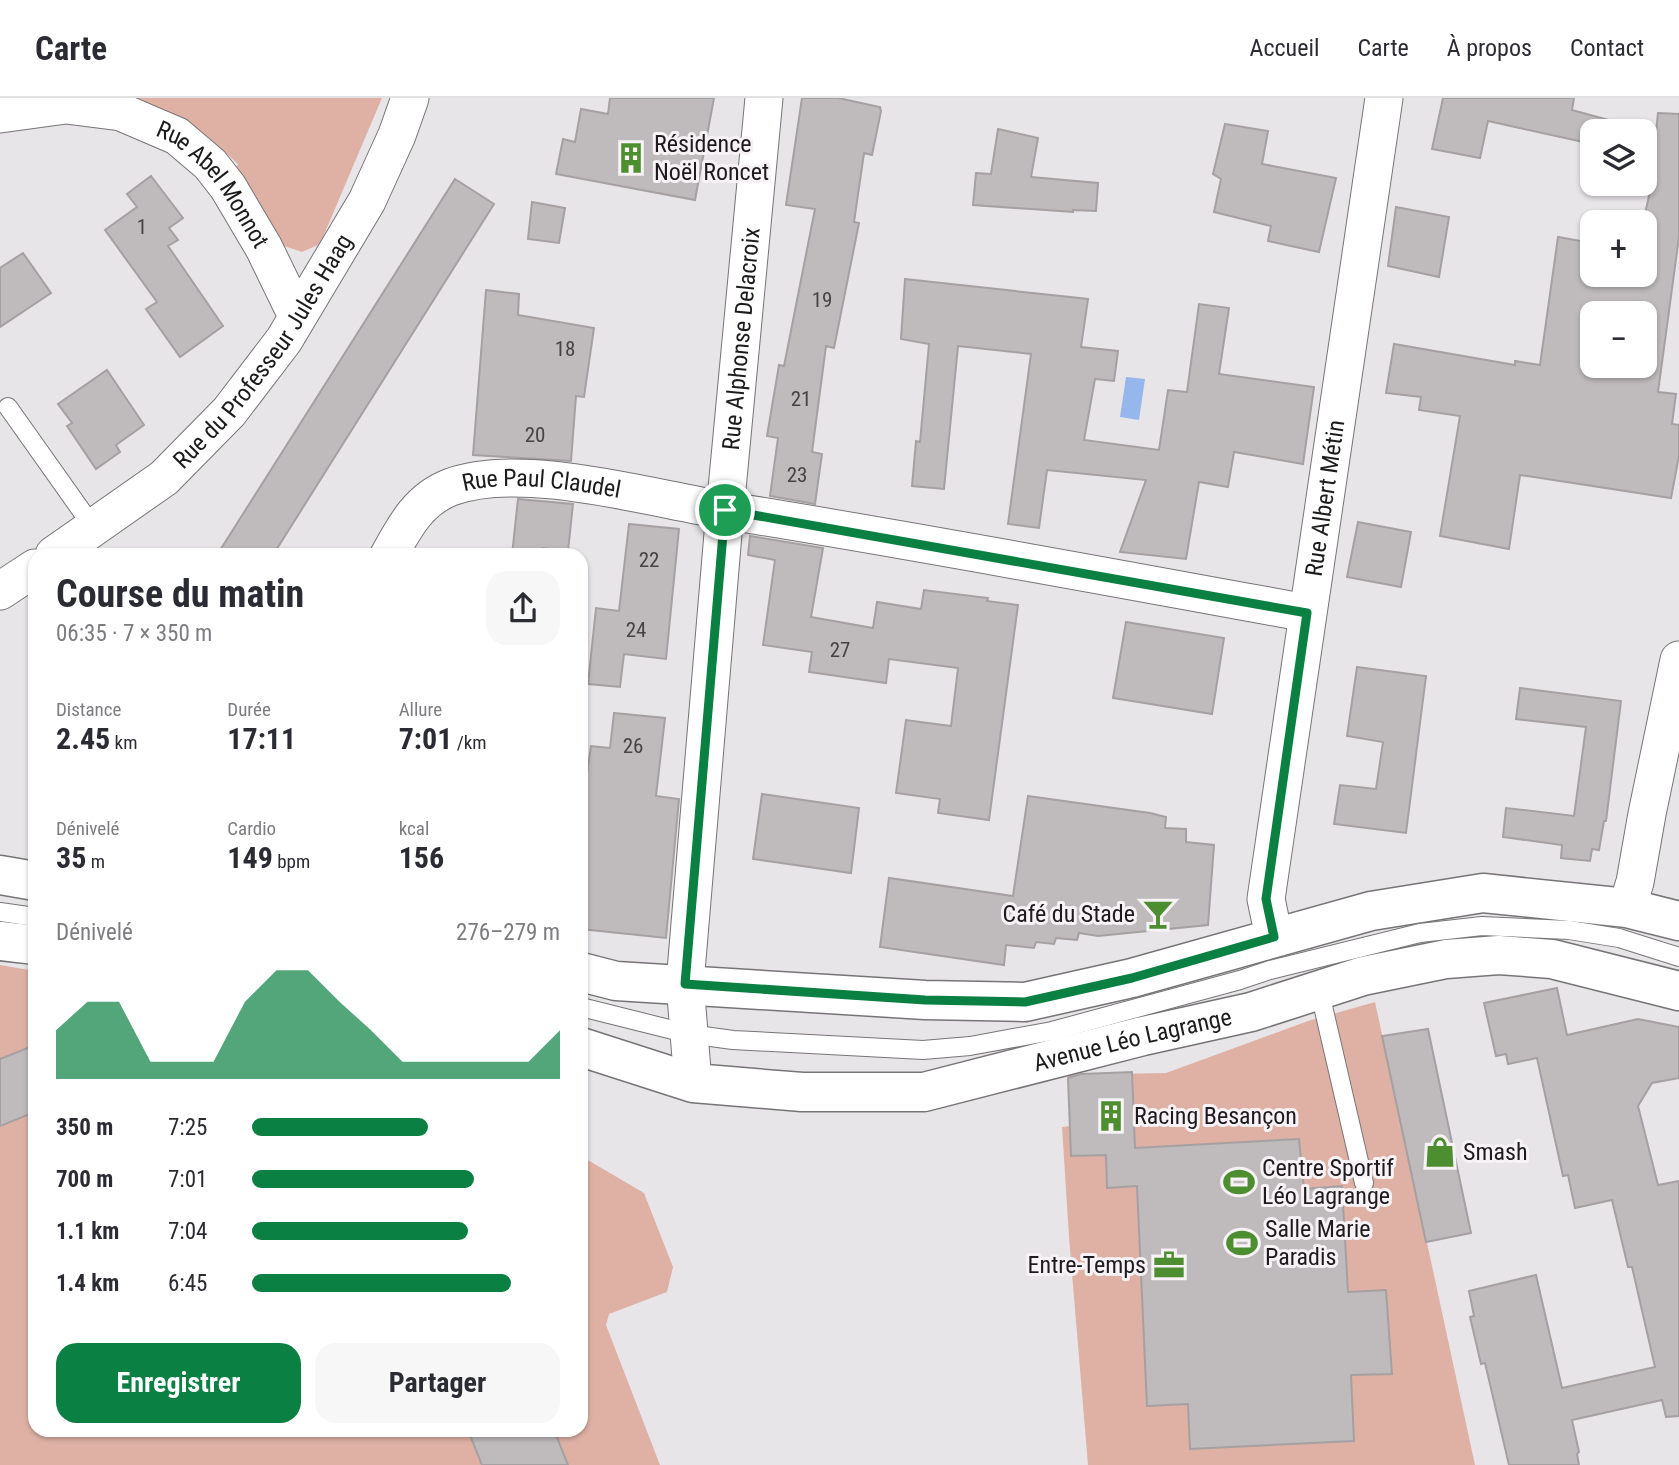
<!DOCTYPE html>
<html lang="fr">
<head>
<meta charset="utf-8">
<style>
  :root { --surface:#fff; --page:#f7f7f7; --text:#2b2b33; --muted:#7c7c81; --line:#e1e1e2; --accent:#0b8043 }
  body { margin:0; font-family:"Roboto Condensed",sans-serif; background:var(--page); color:var(--text); height:100vh; display:flex; flex-direction:column; font-size:26px; white-space:nowrap }
  * { box-sizing:border-box; margin:0 }
  p { font-size:23px; color:var(--muted) }
  .icon { flex:none; width:38px; height:38px; fill:none; stroke:currentColor; stroke-width:2; stroke-linecap:round; stroke-linejoin:round }
  .map { position:relative; flex:1; overflow:hidden }
  .details { position:absolute; left:28px; top:450px; width:560px; height:889px; display:flex; flex-direction:column; background:var(--surface); border-radius:21px; box-shadow:0 2px 5px #0004 }
  .details>* { flex:none }
  .buttons { position:absolute; left:1580px; top:21px; display:grid; gap:14px }
  .buttons a { display:grid; place-items:center; width:77px; height:77px; border-radius:14px; background:var(--surface); box-shadow:0 2px 5px #0004; font-size:35px }
  .pin { position:absolute; display:grid; place-items:center; width:60px; height:60px; color:#fff; margin:-30px; border:4px solid #fff; border-radius:50%; box-shadow:0 2px 7px #0007 }
  .round { display:grid; place-items:center; flex:none; width:74px; height:74px; border-radius:21px; background:var(--page) }
  .overview { display:flex; align-items:center; justify-content:space-between; height:119px; padding:0 28px }
  h1 { font-size:38px; font-weight:700; line-height:52px }
  .stats { display:grid; grid-template-columns:repeat(3,1fr); gap:10px; height:119px; padding:7px 28px }
  .stats div { display:grid; align-content:center }
  .stats b { font-size:30px; font-weight:700 }
  .stats small { font-size:19px; font-weight:400 }
  .stats p { font-size:19px }
  .chart { height:196px; padding:14px 28px }
  .chart p { display:flex; justify-content:space-between }
  .chart svg { width:100%; height:126px; margin-top:7px; fill:var(--accent); opacity:.7 }
  .cta { display:flex; gap:14px; margin-top:auto; padding:14px 28px }
  .cta a { flex:1; height:80px; border-radius:21px; background:var(--accent); color:#fff; font-size:28px; font-weight:700; line-height:80px; text-align:center }
  .cta a+a { background:var(--page); color:var(--text) }
  ul { padding:0 28px; list-style:none; font-size:23px }
  li { display:grid; grid-template-columns:112px 84px 1fr; align-items:center; height:52px }
  li i { height:18px; border-radius:9px; background:var(--accent) }
  header { display:flex; align-items:center; gap:42px; box-sizing:border-box; height:98px; padding:0 35px; background:var(--surface); border-bottom:2px solid var(--line) }
  header strong { font-size:33px }
  nav { display:flex; gap:38px; margin-inline-start:auto; font-size:24px }
  .map>svg:first-child { display:block }
  .green { fill:#dfb1a5 }
  .water { fill:#96b7eb }
  .building { fill:#bfbabb; stroke:#a5a0a1; stroke-width:2; fill-rule:evenodd }
  .lines { fill:none; stroke-linecap:round; stroke-linejoin:round }
  .lane-casing { stroke:#777477; stroke-width:20 }
  .street-casing { stroke:#777477; stroke-width:39 }
  .secondary-casing { stroke:#777477; stroke-width:41 }
  .lane { stroke:#fff; stroke-width:18 }
  .street { stroke:#fff; stroke-width:37 }
  .secondary { stroke:#fff; stroke-width:38 }
  .route-casing { stroke:#fff; stroke-width:14 }
  .route { stroke:#0b8043; stroke-width:9 }
  .labels { text-anchor:middle; dominant-baseline:central; stroke-width:6; stroke-linejoin:round; paint-order:stroke }
  .number-label { font-size:21px; fill:#464344 }
  .poi-label { font-size:24px; fill:#1d1b1d; stroke:#f6f2f5; text-anchor:start }
  .street-label { font-size:24px; fill:#1d1b1d; stroke:#f6f2f5 }
</style>
</head>
<body>
<header>
<strong>Carte</strong>
<nav><a>Accueil</a><a>Carte</a><a>À propos</a><a>Contact</a></nav>
</header>
<div class="map">
<svg width="1679" height="1367" viewBox="0 0 1679 1367">
  <rect width="100%" height="100%" fill="#e8e5e8"/>
  <!-- green -->
  <path class="green" d="M87 0H382L320 146 302 154 278 146 232 80 238 66 207 38 188 27Z
    M0 867 35 873V1332H581V1058L644 1095 673 1169 667 1194 609 1216 606 1227 660 1367H0Z
    M1375 904 1475 1367H1088L1069 1139 1062 1029 1070 1028 1068 977 1166 975 1308 923Z"/>
  <!-- water -->
  <path class="water" d="M1126 279 1145 281 1139 322 1120 319Z"/>
  <!-- building -->
  <path class="building" d="M610 0H714L695 102 556 76 563 41 575 44 581 11 608 16Z
    M802 0H838L880 9 881 13 872 57 864 55 854 124 859 125 834 250 826 248 812 354 822 356 815 406 770 398 778 340 767 338 779 267 784 268 815 111 786 107Z
    M1443 0H1574L1572 12 1638 30V33H1592V46L1488 23 1480 60 1432 51Z
    M1658 15 1679 16V139L1658 294 1676 296 1672 326 1679 327V358L1671 400 1520 377 1509 451 1440 438 1460 318 1419 312 1421 299 1386 295 1394 246 1515 267V263L1540 267 1558 139 1592 145V177H1645V124H1643L1649 98ZM1592 215H1645V268H1592Z
    M1225 26 1268 33 1262 66 1336 80 1319 154 1268 143 1271 128 1214 114 1221 81 1213 76Z
    M998 31 1038 40 1031 79 1098 85 1096 113 1073 112V114L973 107 976 75 991 76Z
    M151 78 183 120 169 130 178 142 168 148 223 228 180 259 146 211 157 204 105 132 137 109 127 96Z
    M455 81 494 106 273 457H217Z
    M532 104 565 110 559 145 528 141Z
    M1396 109 1449 119 1439 179 1388 168Z
    M23 155 51 195 0 229V170Z
    M905 181 1088 201 1081 249 1118 253 1114 283 1095 281 1084 342 1159 352 1168 292 1187 294 1199 206 1229 210 1219 276 1314 289 1303 366 1234 354 1228 389 1199 384 1186 461 1120 454 1146 382 1047 372 1039 430 1008 426 1031 256 958 248 944 391 912 388 916 343 920 344 929 246 901 241Z
    M486 192 519 196 518 217 594 230 584 299 576 298 571 363 473 357Z
    M107 272 144 327 116 347 120 354 96 371 67 328 72 325 58 306Z
    M518 401 573 406 568 453 542 450 541 457H512Z
    M1358 424 1411 434 1401 489 1347 479Z
    M629 426 679 431 666 561 624 556 620 589 588 586 596 510 619 513Z
    M750 438 823 450 811 519 873 530 877 504 921 511 924 492 988 500 987 503 1018 507 989 722 938 715 940 701 896 695 906 622 951 628 958 570 889 561 886 585 809 574 812 554 763 547 775 462 748 457Z
    M1126 524 1224 540 1212 616 1113 600Z
    M1357 569 1426 578 1406 735 1334 726 1340 687 1376 691 1383 644 1347 638Z
    M1520 590 1621 603 1606 723H1604L1599 752 1592 751 1590 763 1561 760 1562 747 1503 739 1506 710 1574 718 1586 629 1516 621Z
    M614 615 665 620 656 698 679 701 666 840 581 831V717L591 648 610 650Z
    M762 696 859 710 851 775 753 761Z
    M1028 698 1150 715 1166 719 1165 730 1186 731V744L1214 747 1208 827 1098 838 1079 835 1077 842 1056 840 1054 846 1036 844 1034 850 1006 847 1004 867 880 849 889 780 1013 798Z
    M1557 890 1567 937 1638 921 1679 929V980L1652 985 1638 1008 1658 1087 1679 1083V1318L1666 1319 1662 1302 1572 1322 1579 1354 1577 1356 1579 1367H1509L1485 1265 1481 1266 1470 1219 1474 1218 1469 1193 1536 1177 1562 1290 1655 1269 1632 1169H1628L1612 1102 1575 1110 1568 1077 1563 1078 1537 960 1508 966 1506 956 1496 958 1484 905Z
    M1428 931 1471 1135 1426 1144 1382 938Z
    M35 947V1014L0 1028V961Z
    M1132 974 1135 1050 1299 1041 1304 1091 1342 1088 1348 1194 1386 1192 1392 1276 1351 1277 1354 1343 1190 1351 1188 1306 1147 1308 1137 1088 1107 1090 1106 1057 1071 1058 1068 980 1081 976Z
    M468 1332H554L568 1367H482Z"/>
  <g class="lines">
    <defs>
      <path id="lane" d="M8 309 93 429
        M0 814 35 819
        M1319 891 1364 1085
        M581 909 689 936 733 942 923 952 970 948 1052 933 1240 882 1270 872 1420 835 1482 828 1569 832 1619 840 1679 859"/>
      <g id="street">
        <path id="s1" d="M0 16 66 7 121 14 177 38 210 66 228 89 264 150 297 218"/>
        <path id="s2" d="M54 457 164 380 229 314 284 242 367 103 397 37 410 0"/>
        <path id="s3" d="M389 457C405 428 419 401 451 389 522 363 649 400 723 412 918 443 1113 480 1307 515"/>
        <path d="M0 493 35 470"/>
        <path d="M1627 810 1635 784 1647 716 1679 562"/>
        <path id="s4" d="M1274 839 1266 801 1384 0"/>
        <path id="s5" d="M693 985 685 885 725 412 764 0"/>
      </g>
      <g id="secondary">
        <path d="M0 777 35 783"/>
        <path d="M0 843 35 847"/>
        <path d="M581 874 616 883 925 902 1025 904 1132 880 1371 813 1483 795 1627 810 1679 823"/>
        <path id="s6" d="M581 949 693 985 802 994H924L1143 938 1251 914 1363 878 1446 861 1499 857 1552 861 1679 893"/>
      </g>
    </defs>
    <!-- lane casing -->
    <use href="#lane" class="lane-casing"/>
    <!-- street casing -->
    <use href="#street" class="street-casing"/>
    <!-- secondary casing -->
    <use href="#secondary" class="secondary-casing"/>
    <!-- lane -->
    <use href="#lane" class="lane"/>
    <!-- street -->
    <use href="#street" class="street"/>
    <!-- secondary -->
    <use href="#secondary" class="secondary"/>
  </g>
  <g class="lines">
    <defs>
      <path id="route" d="M725 412 1307 515 1266 801 1274 839 1132 880 1025 904 925 902 685 886Z"/>
    </defs>
    <!-- route casing -->
    <use href="#route" class="route-casing"/>
    <!-- route -->
    <use href="#route" class="route"/>
  </g>
  <!-- icons -->
  <defs>
    <symbol id="building-bare" viewBox="-9 -9 18 18"><path d="M-4-6H4V6H1V3H-1V6H-4ZM-2.5-4.3h1.7v1.8h-1.7ZM.8-4.3h1.7v1.8H.8ZM-2.5-1h1.7V.8h-1.7ZM.8-1h1.7V.8H.8Z" fill="#4d8e30" stroke="#f6f2f5" stroke-width="2.5" paint-order="stroke"/></symbol>
    <symbol id="bar-bare" viewBox="-9 -9 18 18"><path d="M-6-5H6L.8 .8V4.5H3.5V6h-7V4.5H-.8V.8Z" fill="#4d8e30" stroke="#f6f2f5" stroke-width="2.5" paint-order="stroke"/></symbol>
    <symbol id="shop-bare" viewBox="-9 -9 18 18"><path d="M-5-2.5h2.3a2.7 3.5 0 0 1 5.4 0H5L5.5 6h-11ZM-1.5-2.5h3a1.5 2.3 0 0 0-3 0Z" fill="#4d8e30" stroke="#f6f2f5" stroke-width="2.5" paint-order="stroke"/></symbol>
    <symbol id="stadium-bare" viewBox="-9 -9 18 18"><path d="M0-5a6.5 5 0 1 0 0 10a6.5 5 0 1 0 0-10ZM-3.5-1.8h7v3.6h-7Z" fill="#4d8e30" stroke="#f6f2f5" stroke-width="2.5" paint-order="stroke"/></symbol>
    <symbol id="office-bare" viewBox="-9 -9 18 18"><path d="M-6-3h4V-5.5h4V-3h4V5H-6ZM-1-4.5V-3h2v-1.5ZM-6 0V1H6V0Z" fill="#4d8e30" stroke="#f6f2f5" stroke-width="2.5" paint-order="stroke"/></symbol>
  </defs>
  <g fill-rule="evenodd">
    <use href="#building-bare" x="609" y="38" width="44" height="44"/>
    <use href="#bar-bare" x="1136" y="794" width="44" height="44"/>
    <use href="#building-bare" x="1089" y="996" width="44" height="44"/>
    <use href="#shop-bare" x="1418" y="1032" width="44" height="44"/>
    <use href="#stadium-bare" x="1217" y="1062" width="44" height="44"/>
    <use href="#stadium-bare" x="1220" y="1123" width="44" height="44"/>
    <use href="#office-bare" x="1147" y="1145" width="44" height="44"/>
  </g>
  <g class="labels">
    <!-- number labels -->
    <g class="number-label">
      <text x="142" y="129">1</text>
      <text x="822" y="202">19</text>
      <text x="565" y="251">18</text>
      <text x="801" y="301">21</text>
      <text x="535" y="337">20</text>
      <text x="797" y="377">23</text>
      <text x="649" y="462">22</text>
      <text x="636" y="532">24</text>
      <text x="840" y="552">27</text>
      <text x="633" y="648">26</text>
    </g>
    <!-- poi labels -->
    <g class="poi-label">
      <text x="654" y="46">Résidence<tspan x="654" dy="28">Noël Roncet</tspan></text>
      <text x="1135" y="816" text-anchor="end">Café du Stade</text>
      <text x="1134" y="1018">Racing Besançon</text>
      <text x="1463" y="1054">Smash</text>
      <text x="1262" y="1070">Centre Sportif<tspan x="1262" dy="28">Léo Lagrange</tspan></text>
      <text x="1265" y="1131">Salle Marie<tspan x="1265" dy="28">Paradis</tspan></text>
      <text x="1146" y="1167" text-anchor="end">Entre-Temps</text>
    </g>
    <!-- street labels -->
    <g class="street-label">
      <text stroke="none"><textPath href="#s1" startOffset="243">Rue Abel Monnot</textPath></text>
      <text stroke="none"><textPath href="#s5" startOffset="747">Rue Alphonse Delacroix</textPath></text>
      <text stroke="none"><textPath href="#s2" startOffset="296">Rue du Professeur Jules Haag</textPath></text>
      <text stroke="none"><textPath href="#s3" startOffset="186">Rue Paul Claudel</textPath></text>
      <text stroke="none"><textPath href="#s4" startOffset="444">Rue Albert Métin</textPath></text>
      <text stroke="none"><textPath href="#s6" startOffset="564">Avenue Léo Lagrange</textPath></text>
    </g>
  </g>
</svg>
<div class="buttons">
<a><svg class="icon" aria-label="layers" viewBox="0 0 24 24"><path d="M12 4l9 5-9 5-9-5zM3 14l9 5 9-5"/></svg></a>
<a>+</a>
<a>−</a>
</div>
<div class="pin" style="left:725px;top:412px;background:#1e9e55"><svg class="icon" aria-label="arrive" viewBox="0 0 24 24"><path d="M6 21V4h12l-3 4 3 4H6"/></svg></div>
<section class="details">
<div class="overview"><div><h1>Course du matin</h1><p>06:35 · 7 × 350 m</p></div><a class="round"><svg class="icon" aria-label="share" viewBox="0 0 24 24"><path d="M12 15V3M7 8l5-5 5 5M5 13v7h14v-7"/></svg></a></div>
<div class="stats">
<div><p>Distance</p><b>2.45<small> km</small></b></div>
<div><p>Durée</p><b>17:11</b></div>
<div><p>Allure</p><b>7:01<small> /km</small></b></div>
</div>
<div class="stats">
<div><p>Dénivelé</p><b>35<small> m</small></b></div>
<div><p>Cardio</p><b>149<small> bpm</small></b></div>
<div><p>kcal</p><b>156</b></div>
</div>
<div class="chart"><p><span>Dénivelé</span>276–279 m</p>
<svg viewBox="0 0 160 44" preserveAspectRatio="none"><path d="M0 44V27L10 17L20 17L30 38L40 38L50 38L60 17L70 6L80 6L90 17L100 27L110 38L120 38L130 38L140 38L150 38L160 27V44z"/></svg>
</div>
<ul>
<li><b>350 m</b>7:25<i style="width:57%"></i></li>
<li><b>700 m</b>7:01<i style="width:72%"></i></li>
<li><b>1.1 km</b>7:04<i style="width:70%"></i></li>
<li><b>1.4 km</b>6:45<i style="width:84%"></i></li>
</ul>
<div class="cta"><a>Enregistrer</a><a>Partager</a></div>
</section>
</div>
</body>
</html>
